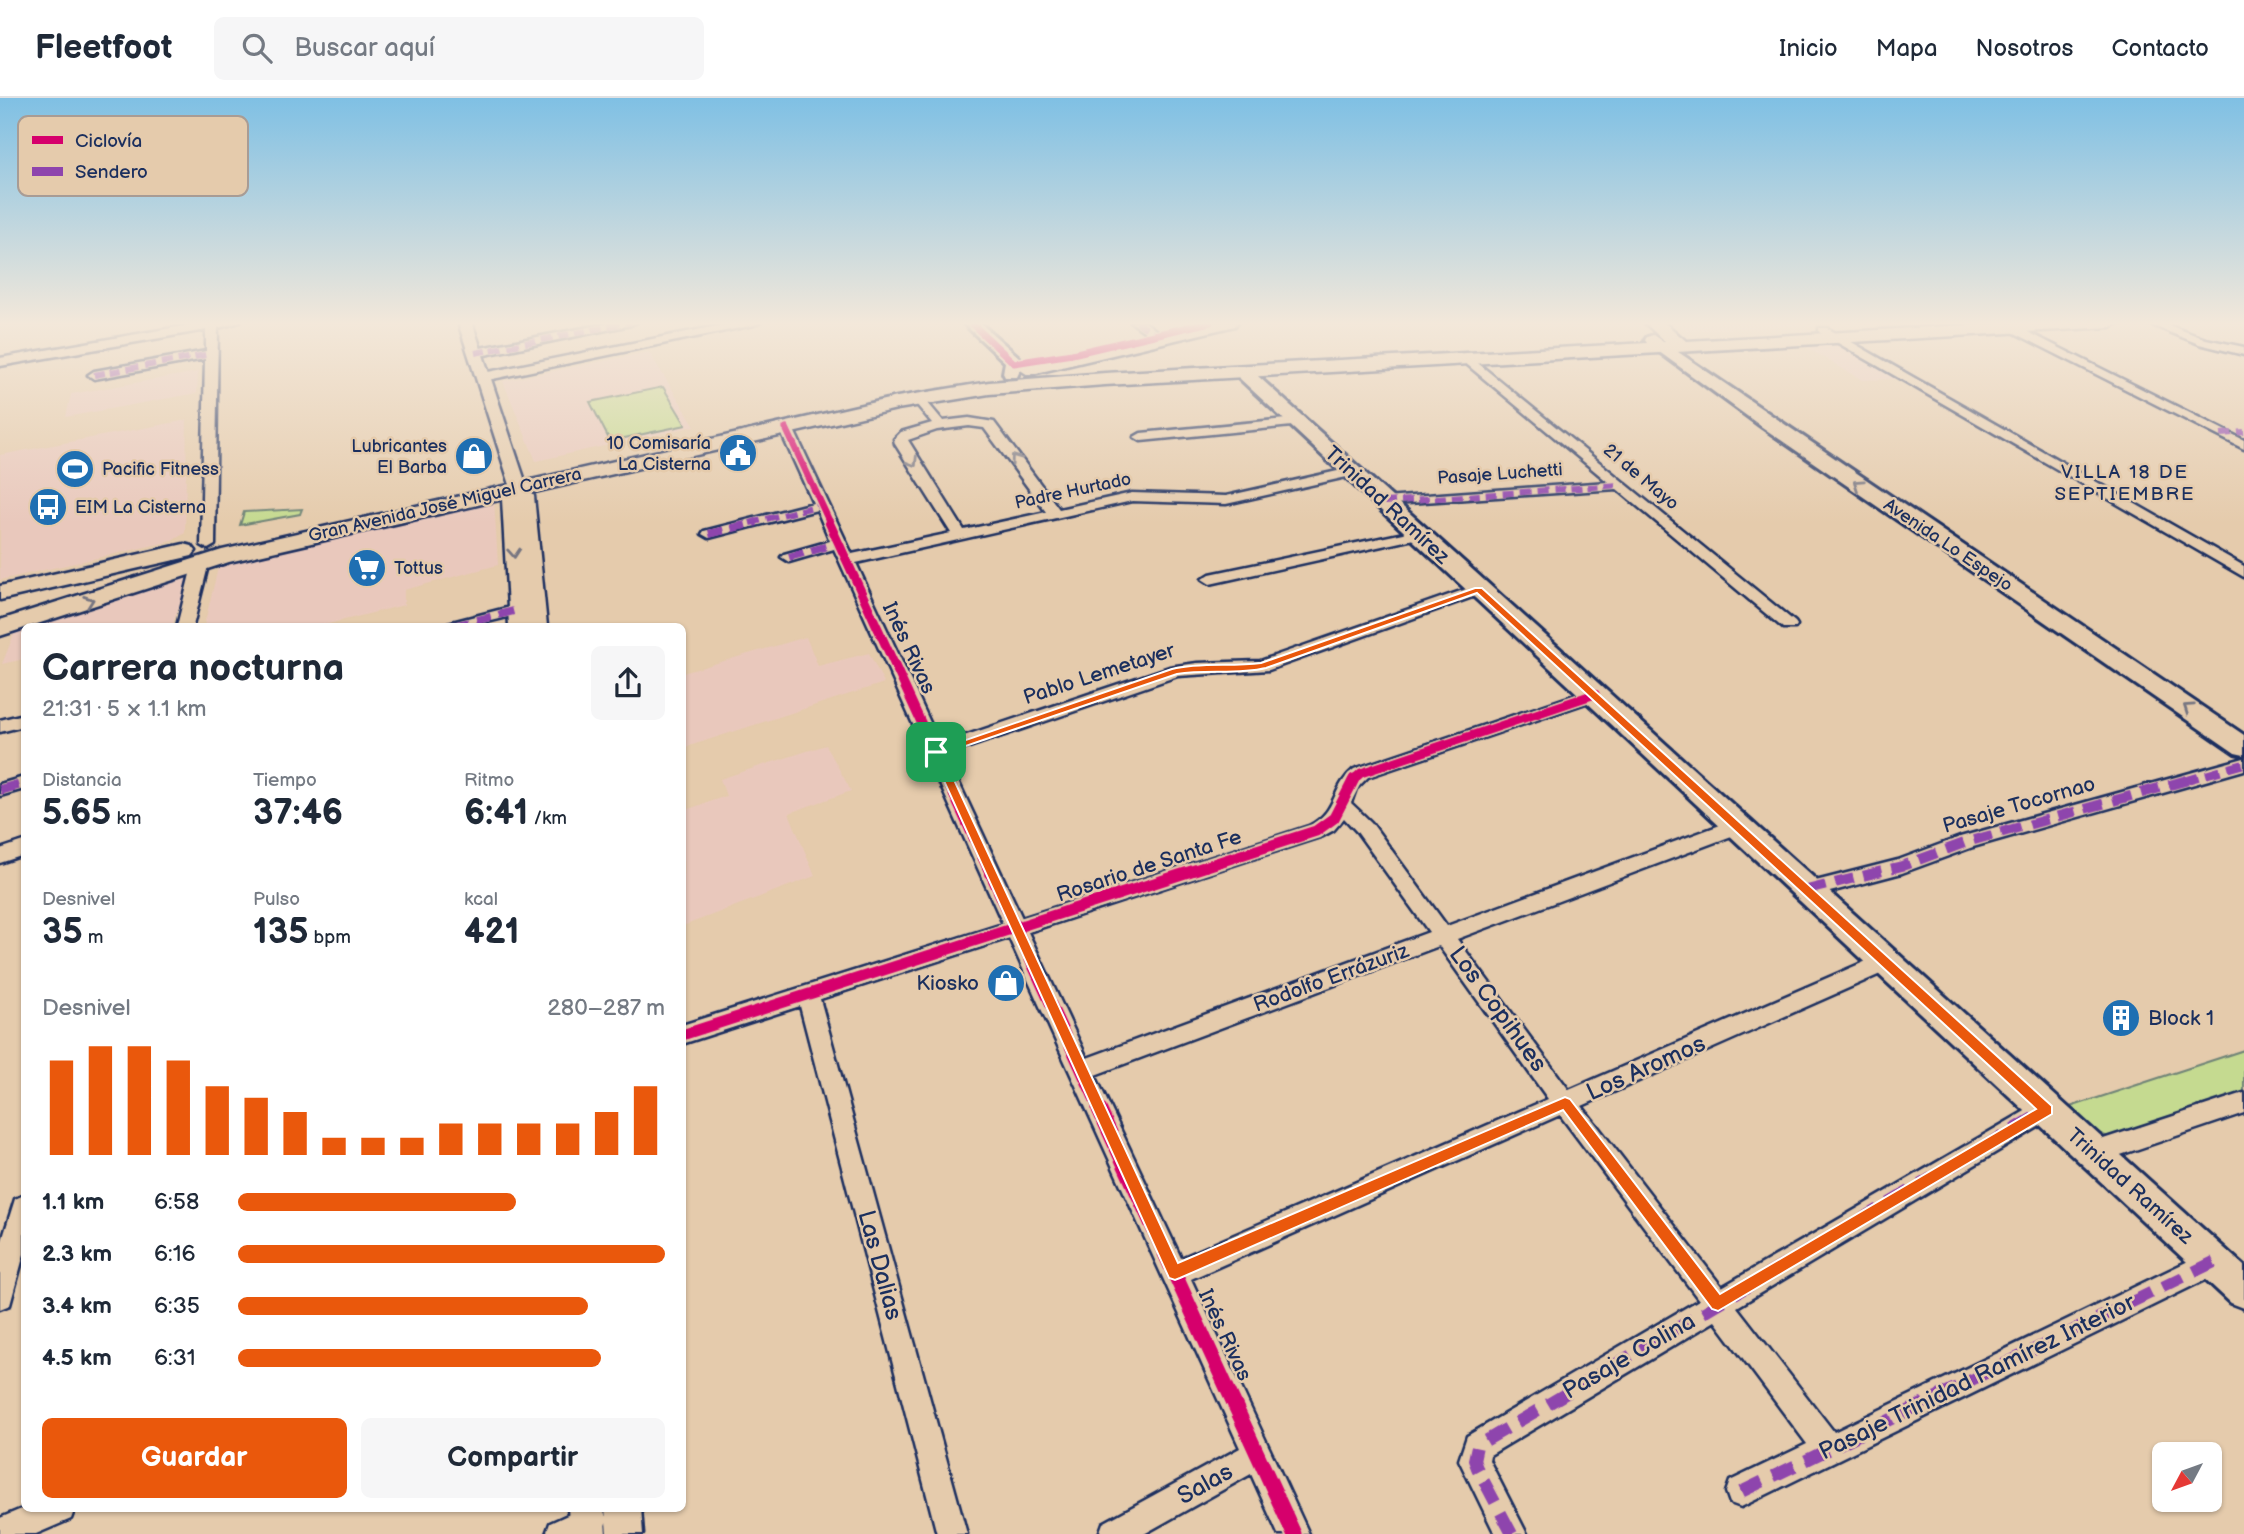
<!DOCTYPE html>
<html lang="es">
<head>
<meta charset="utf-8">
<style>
  :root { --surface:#fff; --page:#f6f6f7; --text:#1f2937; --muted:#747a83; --line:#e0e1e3; --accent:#ea580c }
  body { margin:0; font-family:"Balsamiq Sans",sans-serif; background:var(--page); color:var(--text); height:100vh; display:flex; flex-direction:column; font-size:26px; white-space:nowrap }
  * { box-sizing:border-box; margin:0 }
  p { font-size:23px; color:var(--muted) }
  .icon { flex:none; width:38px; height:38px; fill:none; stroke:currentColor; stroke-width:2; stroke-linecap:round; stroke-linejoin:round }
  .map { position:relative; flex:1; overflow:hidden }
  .drawer { position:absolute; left:21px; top:525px; width:665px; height:889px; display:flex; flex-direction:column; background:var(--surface); border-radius:10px; box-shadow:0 2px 5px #0004 }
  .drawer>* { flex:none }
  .needle { width:46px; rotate:229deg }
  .controls { position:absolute; left:2152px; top:1344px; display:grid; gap:14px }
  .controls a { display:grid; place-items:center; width:70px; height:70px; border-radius:10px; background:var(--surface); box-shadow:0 2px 5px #0004; font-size:35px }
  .pin { position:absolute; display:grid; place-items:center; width:60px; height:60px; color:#fff; margin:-30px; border-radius:14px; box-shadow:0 4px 10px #0006 }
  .round { display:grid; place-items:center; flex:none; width:74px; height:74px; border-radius:10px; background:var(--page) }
  .headline { display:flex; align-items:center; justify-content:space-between; height:119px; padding:0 21px }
  h1 { font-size:38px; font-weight:800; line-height:52px }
  .stats { display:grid; grid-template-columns:repeat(3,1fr); gap:10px; height:119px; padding:7px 21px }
  .stats div { display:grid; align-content:center }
  .stats b { font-size:35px; font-weight:800 }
  .stats small { font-size:19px; font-weight:400 }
  .stats p { font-size:19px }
  .chart { height:196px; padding:14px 21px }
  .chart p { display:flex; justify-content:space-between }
  .chart svg { width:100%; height:126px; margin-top:7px; stroke:var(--accent); stroke-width:6 }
  .cta { display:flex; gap:14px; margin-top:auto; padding:14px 21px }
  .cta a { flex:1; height:80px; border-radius:10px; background:var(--accent); color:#fff; font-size:28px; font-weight:800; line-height:80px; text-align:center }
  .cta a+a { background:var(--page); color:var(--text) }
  ul { padding:0 21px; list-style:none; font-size:23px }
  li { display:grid; grid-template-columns:112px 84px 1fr; align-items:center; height:52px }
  li i { height:18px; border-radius:9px; background:var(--accent) }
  header { display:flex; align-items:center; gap:42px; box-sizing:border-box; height:98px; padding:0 35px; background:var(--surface); border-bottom:2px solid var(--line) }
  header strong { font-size:33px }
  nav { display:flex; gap:38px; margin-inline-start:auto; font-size:24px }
  .search { width:490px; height:63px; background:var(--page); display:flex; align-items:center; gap:18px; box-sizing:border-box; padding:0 24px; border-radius:10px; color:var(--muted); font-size:26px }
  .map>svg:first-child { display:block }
  .built { fill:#e9c8bc }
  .green { fill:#c5da90; stroke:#708477; stroke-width:2 }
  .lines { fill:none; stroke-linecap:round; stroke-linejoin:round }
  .minor-casing { stroke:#1b2f5e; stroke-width:5 }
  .tertiary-casing { stroke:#1b2f5e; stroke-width:5 }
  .secondary-casing { stroke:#1b2f5e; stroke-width:6 }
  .primary-casing { stroke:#1b2f5e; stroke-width:5 }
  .minor { fill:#e5cbac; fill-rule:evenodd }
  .tertiary { fill:#e5cbac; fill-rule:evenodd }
  .secondary { fill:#e5cbac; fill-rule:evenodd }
  .primary { fill:#e5cbac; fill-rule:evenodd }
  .quiet-far3 { stroke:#8e44ad; stroke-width:6; stroke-dasharray:11 6; stroke-linecap:butt }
  .quiet-far2 { stroke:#8e44ad; stroke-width:8; stroke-dasharray:15 8; stroke-linecap:butt }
  .quiet-far1 { stroke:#8e44ad; stroke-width:10; stroke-dasharray:19 10; stroke-linecap:butt }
  .quiet { stroke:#8e44ad; stroke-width:12; stroke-dasharray:24 12; stroke-linecap:butt }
  .cycleway-far3-casing { stroke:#e5cbac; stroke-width:10 }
  .cycleway-far2-casing { stroke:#e5cbac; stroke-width:12 }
  .cycleway-far1-casing { stroke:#e5cbac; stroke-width:16 }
  .cycleway-casing { stroke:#e5cbac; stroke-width:19 }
  .cycleway-far3 { stroke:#d6006c; stroke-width:7 }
  .cycleway-far2 { stroke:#d6006c; stroke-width:9 }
  .cycleway-far1 { stroke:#d6006c; stroke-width:11 }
  .cycleway { stroke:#d6006c; stroke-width:15 }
  .oneway { stroke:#767581 }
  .route { fill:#ea580c; stroke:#fff; stroke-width:2; fill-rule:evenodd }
  .labels { text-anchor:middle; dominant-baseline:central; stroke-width:5; stroke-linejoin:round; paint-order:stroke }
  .far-poi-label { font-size:18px; fill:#1b2f5e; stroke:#e5cbac; text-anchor:start }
  .far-street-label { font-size:18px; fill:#1b2f5e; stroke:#e5cbac }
  .far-neighbourhood-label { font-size:19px; letter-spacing:2px; fill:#1b2f5e; stroke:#e5cbac }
  .street-label { font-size:21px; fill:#1b2f5e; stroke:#e5cbac }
  .poi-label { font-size:21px; fill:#1b2f5e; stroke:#e5cbac; text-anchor:end }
  .near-street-label { font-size:24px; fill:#1b2f5e; stroke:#e5cbac }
  .key { fill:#e5cbac; stroke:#a89c95; stroke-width:2 }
  .key-label { font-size:19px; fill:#1b2f5e }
</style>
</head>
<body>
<header>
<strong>Fleetfoot</strong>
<div class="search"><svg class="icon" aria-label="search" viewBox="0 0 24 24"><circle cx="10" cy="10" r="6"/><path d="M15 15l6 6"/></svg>Buscar aquí</div>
<nav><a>Inicio</a><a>Mapa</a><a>Nosotros</a><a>Contacto</a></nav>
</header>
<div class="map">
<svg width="2244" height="1436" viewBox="0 0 2244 1436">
  <rect width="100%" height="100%" fill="#e5cbac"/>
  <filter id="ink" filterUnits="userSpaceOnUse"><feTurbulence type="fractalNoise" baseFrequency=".0143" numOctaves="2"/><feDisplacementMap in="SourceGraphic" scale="14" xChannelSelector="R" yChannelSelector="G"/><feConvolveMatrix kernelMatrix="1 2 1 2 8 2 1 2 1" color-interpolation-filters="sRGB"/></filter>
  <g filter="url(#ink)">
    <!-- built -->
    <path class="built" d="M1677 224H1796L1799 227 1687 233Z
      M1837 246 1896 281 1862 282 1804 248Z
      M649 254 695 328 536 363 503 283Z
      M198 274 197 295 66 319 71 296Z
      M187 322 185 435 172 443 0 482V357Z
      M494 401 498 467 404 492V507L320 528H204L219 466Z
      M192 472 172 528H24V561L2 566 16 531Z
      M806 539 818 568 869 555 884 585 683 650V575Z
      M826 647 851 693 789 715 815 778 683 828V713L726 698 720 681Z"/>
    <!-- green -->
    <path class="green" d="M663 289 686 327 610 343 590 304Z
      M302 411 300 416 240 427 244 414Z
      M2244 952V994L2114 1041 2092 1033 2067 1010Z"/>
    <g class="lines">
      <defs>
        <path id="minor" d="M206 224H240L218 230 215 447 208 451 201 447 205 261 94 281 88 277 94 273 206 253V232L0 268V260Z
          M614 224H637L631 227 475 259 469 255 475 251Z
          M737 224H760L754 227 483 283 477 279 483 275Z
          M1131 224H1145L1166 240 1156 242Z
          M1993 224H2008L2244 342V351Z
          M2144 224H2160L2206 241 2244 249V257L2199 246Z
          M1819 230H1827L2244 468V479L1819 234Z
          M1468 257 1795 524 1797 527 1795 530H1783L1617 391 1379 407 1377 404 1384 400 1608 384 1464 264 1462 261Z
          M918 297 922 298 943 323 969 320 994 324 1059 411 1132 395 1226 398 1351 370 1358 374 1351 378 1226 406 1132 403 856 465 940 646 1169 569 1197 565 1260 563 1472 489 1478 487 1486 492 1484 495 1269 572 1178 578 946 657 1022 820 1309 728C1338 713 1331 690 1354 671L1589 592H1601L1604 596 1601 600 1368 679 1356 691 1351 705 1371 724 1447 828 1731 723H1745L1748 728 1745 733 1457 841 1569 992 1878 858 1886 856 1894 858 1897 864 1894 870 1582 1008 1722 1189 2039 1005 2047 1002 2055 1005 2059 1012 2055 1019 1737 1209 1834 1334 2205 1155 2214 1151 2223 1155 2227 1164 2223 1173 1741 1409 1730 1405 1726 1394 1730 1383 1807 1346 1715 1223 1490 1357 1489 1362 1527 1436H1495L1459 1362 1467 1338 1699 1202 1560 1017 1191 1181 1309 1436H1278L1251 1376 1144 1436H1099L1103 1425 1240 1350 1009 840 820 901 967 1436H937L800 908 682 946V927L1003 826 834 451 789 464 781 459 784 456 830 443 817 412 709 440 702 436 704 433 813 405 779 330 786 326 793 330 852 456 951 435 895 346 894 341 901 334 932 325 912 301ZM969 328 984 330 1046 414 964 432 908 342 937 332ZM1344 720 1357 734 1429 834 1087 960 1028 834 1323 738 1334 732ZM1439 848 1548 1001 1181 1160 1095 977Z
          M1297 320 1303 324 1302 327 1141 343 1134 339 1141 335Z
          M1418 432 1425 436 1423 439 1210 486 1202 481 1210 476Z
          M201 459 209 464 193 528H177L193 464Z
          M518 507 526 512 524 515 471 528H446L448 525Z
          M24 616V628L0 634V622Z
          M2244 660V672L1973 749 1902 775 1807 800 1800 797 1797 792 1800 787 1898 762 1960 739Z
          M24 679V691L0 698V686Z
          M24 743V757L0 765V751Z
          M2244 995V1015L2094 1066 2085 1063 2082 1055 2085 1047Z
          M24 1097V1156L10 1207 0 1211V1149L15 1101Z
          M24 1410H75L71 1421 36 1436H0V1420Z
          M583 1410 603 1411 607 1422 603 1433 596 1436H546L550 1425Z"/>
        <path id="tertiary" d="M458 224H472L527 389 534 398 547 528H509L502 401 511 390Z
          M568 1410H604L606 1436H570Z
          M605 1410H641L643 1436H607Z"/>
        <path id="secondary" d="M962 224H979L1019 259 1022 268 1017 279H1005L1003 275 1005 264Z
          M1653 237 2244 637V657L2235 655 1762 329 1647 245 1645 242 1647 239Z
          M1243 269 1249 270 2244 1168V1210L2231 1205 1237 278 1235 274Z"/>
        <path id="primary" d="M1206 224H1238L1235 228 1028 277 1019 271 1021 267Z
          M1644 224H1664L1686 243 2017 224H2120L2111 229 1105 287 989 296 897 311 229 464 0 538V522L222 452 897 299 989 284 1105 275 1665 244Z
          M184 446 192 448 196 453 192 458 0 502V488Z"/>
      </defs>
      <!-- minor casing -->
      <use href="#minor" class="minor-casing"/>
      <!-- tertiary casing -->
      <use href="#tertiary" class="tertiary-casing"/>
      <!-- secondary casing -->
      <use href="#secondary" class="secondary-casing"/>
      <!-- primary casing -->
      <use href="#primary" class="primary-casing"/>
      <!-- minor -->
      <use href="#minor" class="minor"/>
      <!-- tertiary -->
      <use href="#tertiary" class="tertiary"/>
      <!-- secondary -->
      <use href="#secondary" class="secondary"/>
      <!-- primary -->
      <use href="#primary" class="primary"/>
      <!-- quiet-far3 -->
      <path class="quiet-far3" d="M1137 224 1157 238
        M475 255 631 224
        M94 277 211 256
        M2221 336 2244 334
        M1384 404 1620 387
        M750 425 821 407"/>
      <!-- quiet-far2 -->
      <path class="quiet-far2" d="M709 436 757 424
        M789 459 839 445
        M454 528 518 512
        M2184 683 2244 666"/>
      <!-- quiet-far1 -->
      <path class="quiet-far1" d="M0 692 24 685
        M1807 792 1902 768 1967 744 2191 681"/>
      <!-- quiet -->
      <path class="quiet" d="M1741 1394 2214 1164
        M1512 1436 1477 1370 1474 1362 1477 1348 2047 1012"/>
      <defs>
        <path id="cycleway-far3" d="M970 224 1014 265 1072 256 1210 224
          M786 330 830 425"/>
        <path id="cycleway-far2" d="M829 424 948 683
          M1352 683 1361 675 1595 596"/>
        <path id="cycleway-far1" d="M947 681 1100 1013
          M682 937 1316 733 1334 720 1354 681"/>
        <path id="cycleway" d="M1099 1011 1294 1436"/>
      </defs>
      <!-- cycleway-far3 casing -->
      <use href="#cycleway-far3" class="cycleway-far3-casing"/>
      <!-- cycleway-far2 casing -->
      <use href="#cycleway-far2" class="cycleway-far2-casing"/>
      <!-- cycleway-far1 casing -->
      <use href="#cycleway-far1" class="cycleway-far1-casing"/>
      <!-- cycleway casing -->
      <use href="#cycleway" class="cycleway-casing"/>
      <!-- cycleway-far3 -->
      <use href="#cycleway-far3" class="cycleway-far3"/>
      <!-- cycleway-far2 -->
      <use href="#cycleway-far2" class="cycleway-far2"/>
      <!-- cycleway-far1 -->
      <use href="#cycleway-far1" class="cycleway-far1"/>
      <!-- cycleway -->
      <use href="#cycleway" class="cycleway"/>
    </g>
    <!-- one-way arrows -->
    <defs><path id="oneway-chevron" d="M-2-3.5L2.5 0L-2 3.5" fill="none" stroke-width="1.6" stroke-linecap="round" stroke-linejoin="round" transform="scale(1.75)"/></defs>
    <g class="oneway">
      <use href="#oneway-chevron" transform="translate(1015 361) rotate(-126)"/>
      <use href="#oneway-chevron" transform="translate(913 364) rotate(58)"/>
      <use href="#oneway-chevron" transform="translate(1858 386) rotate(-146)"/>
      <use href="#oneway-chevron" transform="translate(514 455) rotate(86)"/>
      <use href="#oneway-chevron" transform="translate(89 503) rotate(-19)"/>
      <use href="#oneway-chevron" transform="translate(2188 610) rotate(-146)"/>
    </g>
  </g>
  <!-- sky -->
  <linearGradient id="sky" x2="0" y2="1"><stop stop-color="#7fc0e4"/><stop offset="0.53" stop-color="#f3e8da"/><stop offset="1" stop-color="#f3e8da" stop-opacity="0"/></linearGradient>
  <rect width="2244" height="425" fill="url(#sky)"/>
  <!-- route -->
  <path class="route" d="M1475 490H1482L2052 1008V1016L1718 1213 1712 1211 1563 1012 1180 1180 1175 1182 1169 1180 931 654 1172 571C1201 564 1231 569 1261 565ZM1477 495 2036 1011 1720 1196 1570 1001 1565 999 1178 1165 942 656 1177 576C1207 571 1236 577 1266 570Z"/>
  <!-- icons -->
  <defs>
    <symbol id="civic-disc" viewBox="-11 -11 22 22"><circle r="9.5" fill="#1f6fb2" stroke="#e5cbac"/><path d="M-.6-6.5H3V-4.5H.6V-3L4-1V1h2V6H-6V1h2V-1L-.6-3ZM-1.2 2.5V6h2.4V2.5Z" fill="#fff"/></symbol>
    <symbol id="shop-disc" viewBox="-11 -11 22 22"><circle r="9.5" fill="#1f6fb2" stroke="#e5cbac"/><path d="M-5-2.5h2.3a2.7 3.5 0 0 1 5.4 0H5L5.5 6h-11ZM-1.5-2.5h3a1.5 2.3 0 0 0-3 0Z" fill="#fff"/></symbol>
    <symbol id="stadium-disc" viewBox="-11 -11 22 22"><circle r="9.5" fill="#1f6fb2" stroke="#e5cbac"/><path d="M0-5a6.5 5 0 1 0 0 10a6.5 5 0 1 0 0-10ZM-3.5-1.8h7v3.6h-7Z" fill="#fff"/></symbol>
    <symbol id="bus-disc" viewBox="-11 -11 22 22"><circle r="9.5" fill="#1f6fb2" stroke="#e5cbac"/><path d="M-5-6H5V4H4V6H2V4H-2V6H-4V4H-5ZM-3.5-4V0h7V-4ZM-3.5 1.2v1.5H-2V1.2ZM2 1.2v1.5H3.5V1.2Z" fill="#fff"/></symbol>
    <symbol id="supermarket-disc" viewBox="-11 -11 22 22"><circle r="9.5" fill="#1f6fb2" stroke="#e5cbac"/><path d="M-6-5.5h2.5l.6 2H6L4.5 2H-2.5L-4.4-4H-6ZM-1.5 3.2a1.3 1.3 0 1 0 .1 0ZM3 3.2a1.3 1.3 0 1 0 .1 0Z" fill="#fff"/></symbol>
    <symbol id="building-disc" viewBox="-11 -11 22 22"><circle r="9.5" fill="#1f6fb2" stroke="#e5cbac"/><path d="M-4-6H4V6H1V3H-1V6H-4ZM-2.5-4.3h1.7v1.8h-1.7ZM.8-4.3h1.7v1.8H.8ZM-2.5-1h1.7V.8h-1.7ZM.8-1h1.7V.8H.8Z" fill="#fff"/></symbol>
  </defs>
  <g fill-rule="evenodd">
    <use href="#civic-disc" x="716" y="333" width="44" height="44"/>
    <use href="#shop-disc" x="452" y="336" width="44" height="44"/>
    <use href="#stadium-disc" x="53" y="349" width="44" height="44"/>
    <use href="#bus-disc" x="26" y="387" width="44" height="44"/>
    <use href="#supermarket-disc" x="345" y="448" width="44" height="44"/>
    <use href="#shop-disc" x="984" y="863" width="44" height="44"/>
    <use href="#building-disc" x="2099" y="898" width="44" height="44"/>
  </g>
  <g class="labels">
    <!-- far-poi labels -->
    <g class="far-poi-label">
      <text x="711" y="345" text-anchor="end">10 Comisaría<tspan x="711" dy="21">La Cisterna</tspan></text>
      <text x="447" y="348" text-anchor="end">Lubricantes<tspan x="447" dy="21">El Barba</tspan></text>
      <text x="102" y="371">Pacific Fitness</text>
      <text x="75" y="409">EIM La Cisterna</text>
      <text x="394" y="470">Tottus</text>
    </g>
    <!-- far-street labels -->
    <g class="far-street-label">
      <text transform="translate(1500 376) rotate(-4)">Pasaje Luchetti</text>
      <text transform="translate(1641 379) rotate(40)">21 de Mayo</text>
      <text transform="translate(1073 393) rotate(-12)">Padre Hurtado</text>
      <text transform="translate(445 407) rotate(-13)">Gran Avenida José Miguel Carrera</text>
      <text transform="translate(1948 447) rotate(34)">Avenida Lo Espejo</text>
    </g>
    <!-- far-neighbourhood labels -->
    <g class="far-neighbourhood-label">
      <text x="2125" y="374">VILLA 18 DE<tspan x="2125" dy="22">SEPTIEMBRE</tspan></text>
    </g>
    <!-- street labels -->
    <g class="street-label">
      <text transform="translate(1387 407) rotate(43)">Trinidad Ramírez</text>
      <text transform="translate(909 550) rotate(65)">Inés Rivas</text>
      <text transform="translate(1099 576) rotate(-18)">Pablo Lemetayer</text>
      <text transform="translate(2019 707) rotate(-16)">Pasaje Tocornao</text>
      <text transform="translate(1149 768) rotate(-18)">Rosario de Santa Fe</text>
      <text transform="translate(1331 880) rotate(-20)">Rodolfo Errázuriz</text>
      <text transform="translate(2130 1088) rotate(42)">Trinidad Ramírez</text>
      <text transform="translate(1225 1237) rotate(65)">Inés Rivas</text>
    </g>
    <!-- poi labels -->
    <g class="poi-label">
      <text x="979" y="885">Kiosko</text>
      <text x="2148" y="920" text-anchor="start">Block 1</text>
    </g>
    <!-- near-street labels -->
    <g class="near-street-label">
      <text transform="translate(1498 911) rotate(54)">Los Copihues</text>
      <text transform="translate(1646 970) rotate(-24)">Los Aromos</text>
      <text transform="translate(880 1167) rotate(75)">Las Dalias</text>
      <text transform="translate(1629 1258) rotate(-30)">Pasaje Colina</text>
      <text transform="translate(1977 1279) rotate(-26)">Pasaje Trinidad Ramírez Interior</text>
      <text transform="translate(1205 1386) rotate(-29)">Salas</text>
    </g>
  </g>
  <!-- legend -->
  <rect x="18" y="18" width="230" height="80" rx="10" class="key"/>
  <rect x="32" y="38" width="31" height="8" fill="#d6006c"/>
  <rect x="32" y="69" width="31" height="9" fill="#8e44ad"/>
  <g class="key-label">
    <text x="75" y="49">Ciclovía</text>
    <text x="75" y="80">Sendero</text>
  </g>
</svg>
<div class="controls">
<a><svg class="needle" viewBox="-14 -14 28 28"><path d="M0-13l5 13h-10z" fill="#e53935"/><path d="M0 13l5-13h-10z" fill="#747a83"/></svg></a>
</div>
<div class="pin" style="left:936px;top:654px;background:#1e9e55"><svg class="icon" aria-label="arrive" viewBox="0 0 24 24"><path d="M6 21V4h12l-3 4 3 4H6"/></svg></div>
<section class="drawer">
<div class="headline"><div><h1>Carrera nocturna</h1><p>21:31 · 5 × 1.1 km</p></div><a class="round"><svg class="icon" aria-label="share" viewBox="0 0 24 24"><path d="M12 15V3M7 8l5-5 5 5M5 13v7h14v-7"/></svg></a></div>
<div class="stats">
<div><p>Distancia</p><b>5.65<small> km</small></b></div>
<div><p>Tiempo</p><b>37:46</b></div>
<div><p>Ritmo</p><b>6:41<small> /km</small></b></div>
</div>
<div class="stats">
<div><p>Desnivel</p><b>35<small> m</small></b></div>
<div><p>Pulso</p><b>135<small> bpm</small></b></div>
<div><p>kcal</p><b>421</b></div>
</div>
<div class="chart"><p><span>Desnivel</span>280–287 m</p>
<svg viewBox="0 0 160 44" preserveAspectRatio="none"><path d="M5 44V11M15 44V6M25 44V6M35 44V11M45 44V20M55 44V24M65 44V29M75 44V38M85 44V38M95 44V38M105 44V33M115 44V33M125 44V33M135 44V33M145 44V29M155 44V20"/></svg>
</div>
<ul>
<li><b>1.1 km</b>6:58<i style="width:65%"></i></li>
<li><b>2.3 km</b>6:16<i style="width:100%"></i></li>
<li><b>3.4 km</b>6:35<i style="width:82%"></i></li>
<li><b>4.5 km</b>6:31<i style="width:85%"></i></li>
</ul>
<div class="cta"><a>Guardar</a><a>Compartir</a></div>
</section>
</div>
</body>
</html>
